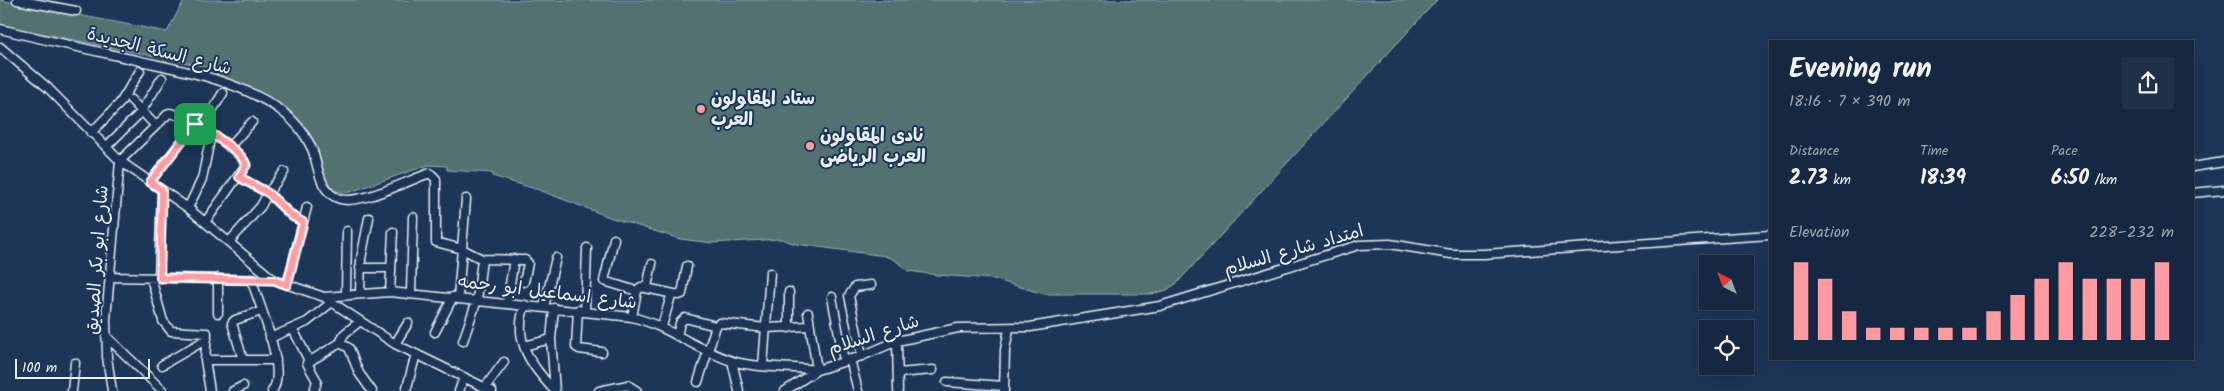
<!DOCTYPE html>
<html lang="en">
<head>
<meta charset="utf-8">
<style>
  :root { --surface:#162841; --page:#1f3048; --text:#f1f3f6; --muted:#9ea6b1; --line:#35445a; --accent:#ff9aa2 }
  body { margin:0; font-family:Kalam,"Playpen Sans Arabic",sans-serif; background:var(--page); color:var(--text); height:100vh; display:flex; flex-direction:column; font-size:19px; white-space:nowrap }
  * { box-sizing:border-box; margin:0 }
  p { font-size:16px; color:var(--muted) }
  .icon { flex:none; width:28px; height:28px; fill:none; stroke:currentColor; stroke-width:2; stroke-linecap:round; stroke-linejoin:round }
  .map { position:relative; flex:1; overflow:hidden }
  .drawer { position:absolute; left:1769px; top:40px; width:425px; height:320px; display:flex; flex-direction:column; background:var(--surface); border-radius:0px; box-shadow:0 5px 20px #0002,0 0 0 1px var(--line) }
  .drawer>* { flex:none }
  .needle { width:32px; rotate:318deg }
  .fabs { position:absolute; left:1699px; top:255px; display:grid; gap:10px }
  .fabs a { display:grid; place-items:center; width:55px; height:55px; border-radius:0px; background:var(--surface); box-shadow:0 5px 20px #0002,0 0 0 1px var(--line); font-size:25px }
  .scale { position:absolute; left:15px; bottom:12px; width:135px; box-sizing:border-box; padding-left:5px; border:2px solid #e8f1f8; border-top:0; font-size:14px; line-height:18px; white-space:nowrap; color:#e8f1f8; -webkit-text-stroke:4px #1d3557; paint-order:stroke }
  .pin { position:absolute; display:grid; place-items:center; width:42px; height:42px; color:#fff; margin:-21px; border-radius:10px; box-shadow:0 2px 8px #0006 }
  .round { display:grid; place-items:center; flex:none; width:52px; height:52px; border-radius:0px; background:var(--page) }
  .overview { display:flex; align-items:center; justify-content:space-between; height:85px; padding:0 20px }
  h1 { font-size:28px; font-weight:800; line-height:38px }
  .stats { display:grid; grid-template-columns:repeat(3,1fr); gap:8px; height:85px; padding:5px 20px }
  .stats div { display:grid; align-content:center }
  .stats b { font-size:21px; font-weight:800 }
  .stats small { font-size:14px; font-weight:400 }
  .stats p { font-size:14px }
  .chart { height:140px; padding:10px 20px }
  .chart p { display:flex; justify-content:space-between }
  .chart svg { width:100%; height:90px; margin-top:5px; stroke:var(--accent); stroke-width:6 }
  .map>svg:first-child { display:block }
  .green { fill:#527171; stroke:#9db1b4 }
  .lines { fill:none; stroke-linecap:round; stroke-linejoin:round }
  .minor-casing { stroke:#e8f1f8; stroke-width:11 }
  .minor { stroke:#1d3557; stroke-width:8 }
  .route-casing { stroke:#fff; stroke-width:10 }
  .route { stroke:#ff9aa2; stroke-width:6 }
  .poi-dot { fill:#ff9aa2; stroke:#1d3557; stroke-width:2 }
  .labels { text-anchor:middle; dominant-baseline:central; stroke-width:4; stroke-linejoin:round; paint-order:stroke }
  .street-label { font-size:18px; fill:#e8f1f8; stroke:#1d3557 }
  .poi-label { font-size:18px; font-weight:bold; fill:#e8f1f8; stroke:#1d3557; text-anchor:start }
</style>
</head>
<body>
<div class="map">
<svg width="2224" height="391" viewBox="0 0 2224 391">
  <rect width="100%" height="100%" fill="#1d3557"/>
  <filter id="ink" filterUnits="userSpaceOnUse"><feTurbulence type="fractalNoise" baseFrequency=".02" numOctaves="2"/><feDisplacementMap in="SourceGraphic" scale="10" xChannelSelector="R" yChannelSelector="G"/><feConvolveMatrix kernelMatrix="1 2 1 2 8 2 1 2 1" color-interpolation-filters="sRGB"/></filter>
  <g filter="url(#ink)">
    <!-- green -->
    <path class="green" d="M0 0 167 32 184 0H1437L1177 283 1167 290 1151 294H1044L993 279 937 275 908 271 895 260 885 256 796 244 781 239 712 243 680 239 612 218 539 190 492 176 493 173 447 170V166L428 165 350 192C342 193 334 192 328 186 320 176 322 161 316 149 311 137 302 128 293 119 268 94 250 84 216 78L217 69 0 25Z"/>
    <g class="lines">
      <defs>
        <path id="minor" d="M17 0 76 11
          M0 29C45 40 91 50 136 60 184 71 237 80 279 109 293 119 305 133 312 149 319 166 318 192 340 199 361 205 409 180 430 173L436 179V242L462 249 482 259 525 260 528 263 524 282
          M0 47 48 88 120 161 188 208 274 280 324 297 395 344 492 391
          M131 100 155 125
          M201 128 223 93
          M91 133 120 103 140 71
          M106 147 140 113 162 78
          M229 147 252 122
          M2192 167 2224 162
          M239 177 268 193 292 216 303 222
          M150 182 195 124
          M2192 193 2224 190
          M188 208 202 179 211 135
          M614 239 604 281 637 291
          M230 241 261 206 268 193 284 172
          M360 268H391
          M110 277 274 280
          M159 277 162 190
          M151 278 163 321 171 331 207 333 205 360 210 391
          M218 278V313
          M251 279C259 303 288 372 272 391
          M287 285 307 207
          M647 287 652 264
          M360 292 361 259 369 218
          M390 292 393 232
          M411 293 413 217
          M346 294 347 231
          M324 297 390 292 632 317C668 326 697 350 732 361 759 369 789 366 817 370L808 313
          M832 297 844 361
          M458 298 466 199
          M507 303 514 259
          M525 305C512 340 531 366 555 391
          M544 307 556 258
          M554 308 551 339 555 391
          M578 310 576 347 579 349 602 352
          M585 311 587 248
          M632 317 637 291 641 287 674 294
          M662 326 671 296 674 294 679 295 682 294 687 266
          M789 328V292
          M293 329 309 361
          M435 332 453 297
          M106 336 163 391
          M677 336 680 323 685 318 716 326
          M270 338 307 322 332 302
          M463 341 477 300 482 259
          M897 341 898 391
          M340 343 349 348 359 373 372 391
          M340 343 344 334 359 322
          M395 344 408 323
          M524 346 551 339
          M862 356 849 296 855 287 871 285
          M850 359 858 391
          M205 360H276
          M243 360 232 323 235 320 261 311
          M732 361 739 391
          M162 365 207 339
          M763 366 770 273
          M898 373 933 370
          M698 382 716 326 720 323 766 328 810 326
          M947 382 1004 386
          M486 386 504 362
          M72 391 75 363
          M112 391 107 357 106 319 120 161 169 113C184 114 242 150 246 165L206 221
          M233 391 243 386
          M314 391 317 381 307 363 340 343
          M406 391 416 354
          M459 391 464 377
          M599 391 628 385 637 391
          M785 391 817 370 862 356 897 341 958 328 1030 327 1160 306 1359 245 1390 244 1451 254H1484L1770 235
          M1004 391 1005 350 1009 329"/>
      </defs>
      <!-- minor casing -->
      <use href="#minor" class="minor-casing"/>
      <!-- minor -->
      <use href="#minor" class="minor"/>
    </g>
  </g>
  <g class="lines" filter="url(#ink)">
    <defs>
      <path id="route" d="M195 124C209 133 242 150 246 165L239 177 268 193 292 216 303 222 287 285 274 280 160 278 162 190 150 182Z"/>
    </defs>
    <!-- route casing -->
    <use href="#route" class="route-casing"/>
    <!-- route -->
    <use href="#route" class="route"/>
  </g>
  <!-- markers -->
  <g class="poi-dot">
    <circle cx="701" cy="109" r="5"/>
    <circle cx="810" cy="146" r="5"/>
  </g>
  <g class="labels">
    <!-- street labels -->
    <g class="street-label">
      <text transform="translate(159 52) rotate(14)">شارع السكة الجديدة</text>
      <text transform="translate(1294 251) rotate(-16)">امتداد شارع السلام</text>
      <text transform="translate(98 260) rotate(-86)">شارع ابو بكر الصديق</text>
      <text transform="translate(547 293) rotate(7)">شارع اسماعيل ابو رحمه</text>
      <text transform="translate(874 336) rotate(-18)">شارع السلام</text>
    </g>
    <!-- poi labels -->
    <g class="poi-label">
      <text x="711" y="99">ستاد المقاولون<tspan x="711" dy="21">العرب</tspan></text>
      <text x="820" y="136">نادى المقاولون<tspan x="820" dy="21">العرب الرياضى</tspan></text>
    </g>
  </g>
</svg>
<div class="fabs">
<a><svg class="needle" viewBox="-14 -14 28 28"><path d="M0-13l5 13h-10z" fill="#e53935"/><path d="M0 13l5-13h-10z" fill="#9ea6b1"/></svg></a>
<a><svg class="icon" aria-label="locate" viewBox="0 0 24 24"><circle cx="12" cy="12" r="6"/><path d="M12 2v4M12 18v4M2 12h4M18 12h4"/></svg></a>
</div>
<div class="scale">100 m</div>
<div class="pin" style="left:195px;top:124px;background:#1e9e55"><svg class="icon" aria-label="arrive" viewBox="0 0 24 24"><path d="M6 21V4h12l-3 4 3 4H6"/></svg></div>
<section class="drawer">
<div class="overview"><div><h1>Evening run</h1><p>18:16 · 7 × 390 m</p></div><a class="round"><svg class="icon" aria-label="share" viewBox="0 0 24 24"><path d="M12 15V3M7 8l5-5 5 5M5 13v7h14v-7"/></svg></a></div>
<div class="stats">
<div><p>Distance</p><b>2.73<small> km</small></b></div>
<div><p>Time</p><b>18:39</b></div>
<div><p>Pace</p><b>6:50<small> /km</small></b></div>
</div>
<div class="chart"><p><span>Elevation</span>228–232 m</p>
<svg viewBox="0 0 160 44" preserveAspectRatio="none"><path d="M5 44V6M15 44V14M25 44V30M35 44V38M45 44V38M55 44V38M65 44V38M75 44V38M85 44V30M95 44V22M105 44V14M115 44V6M125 44V14M135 44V14M145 44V14M155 44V6"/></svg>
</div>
</section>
</div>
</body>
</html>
